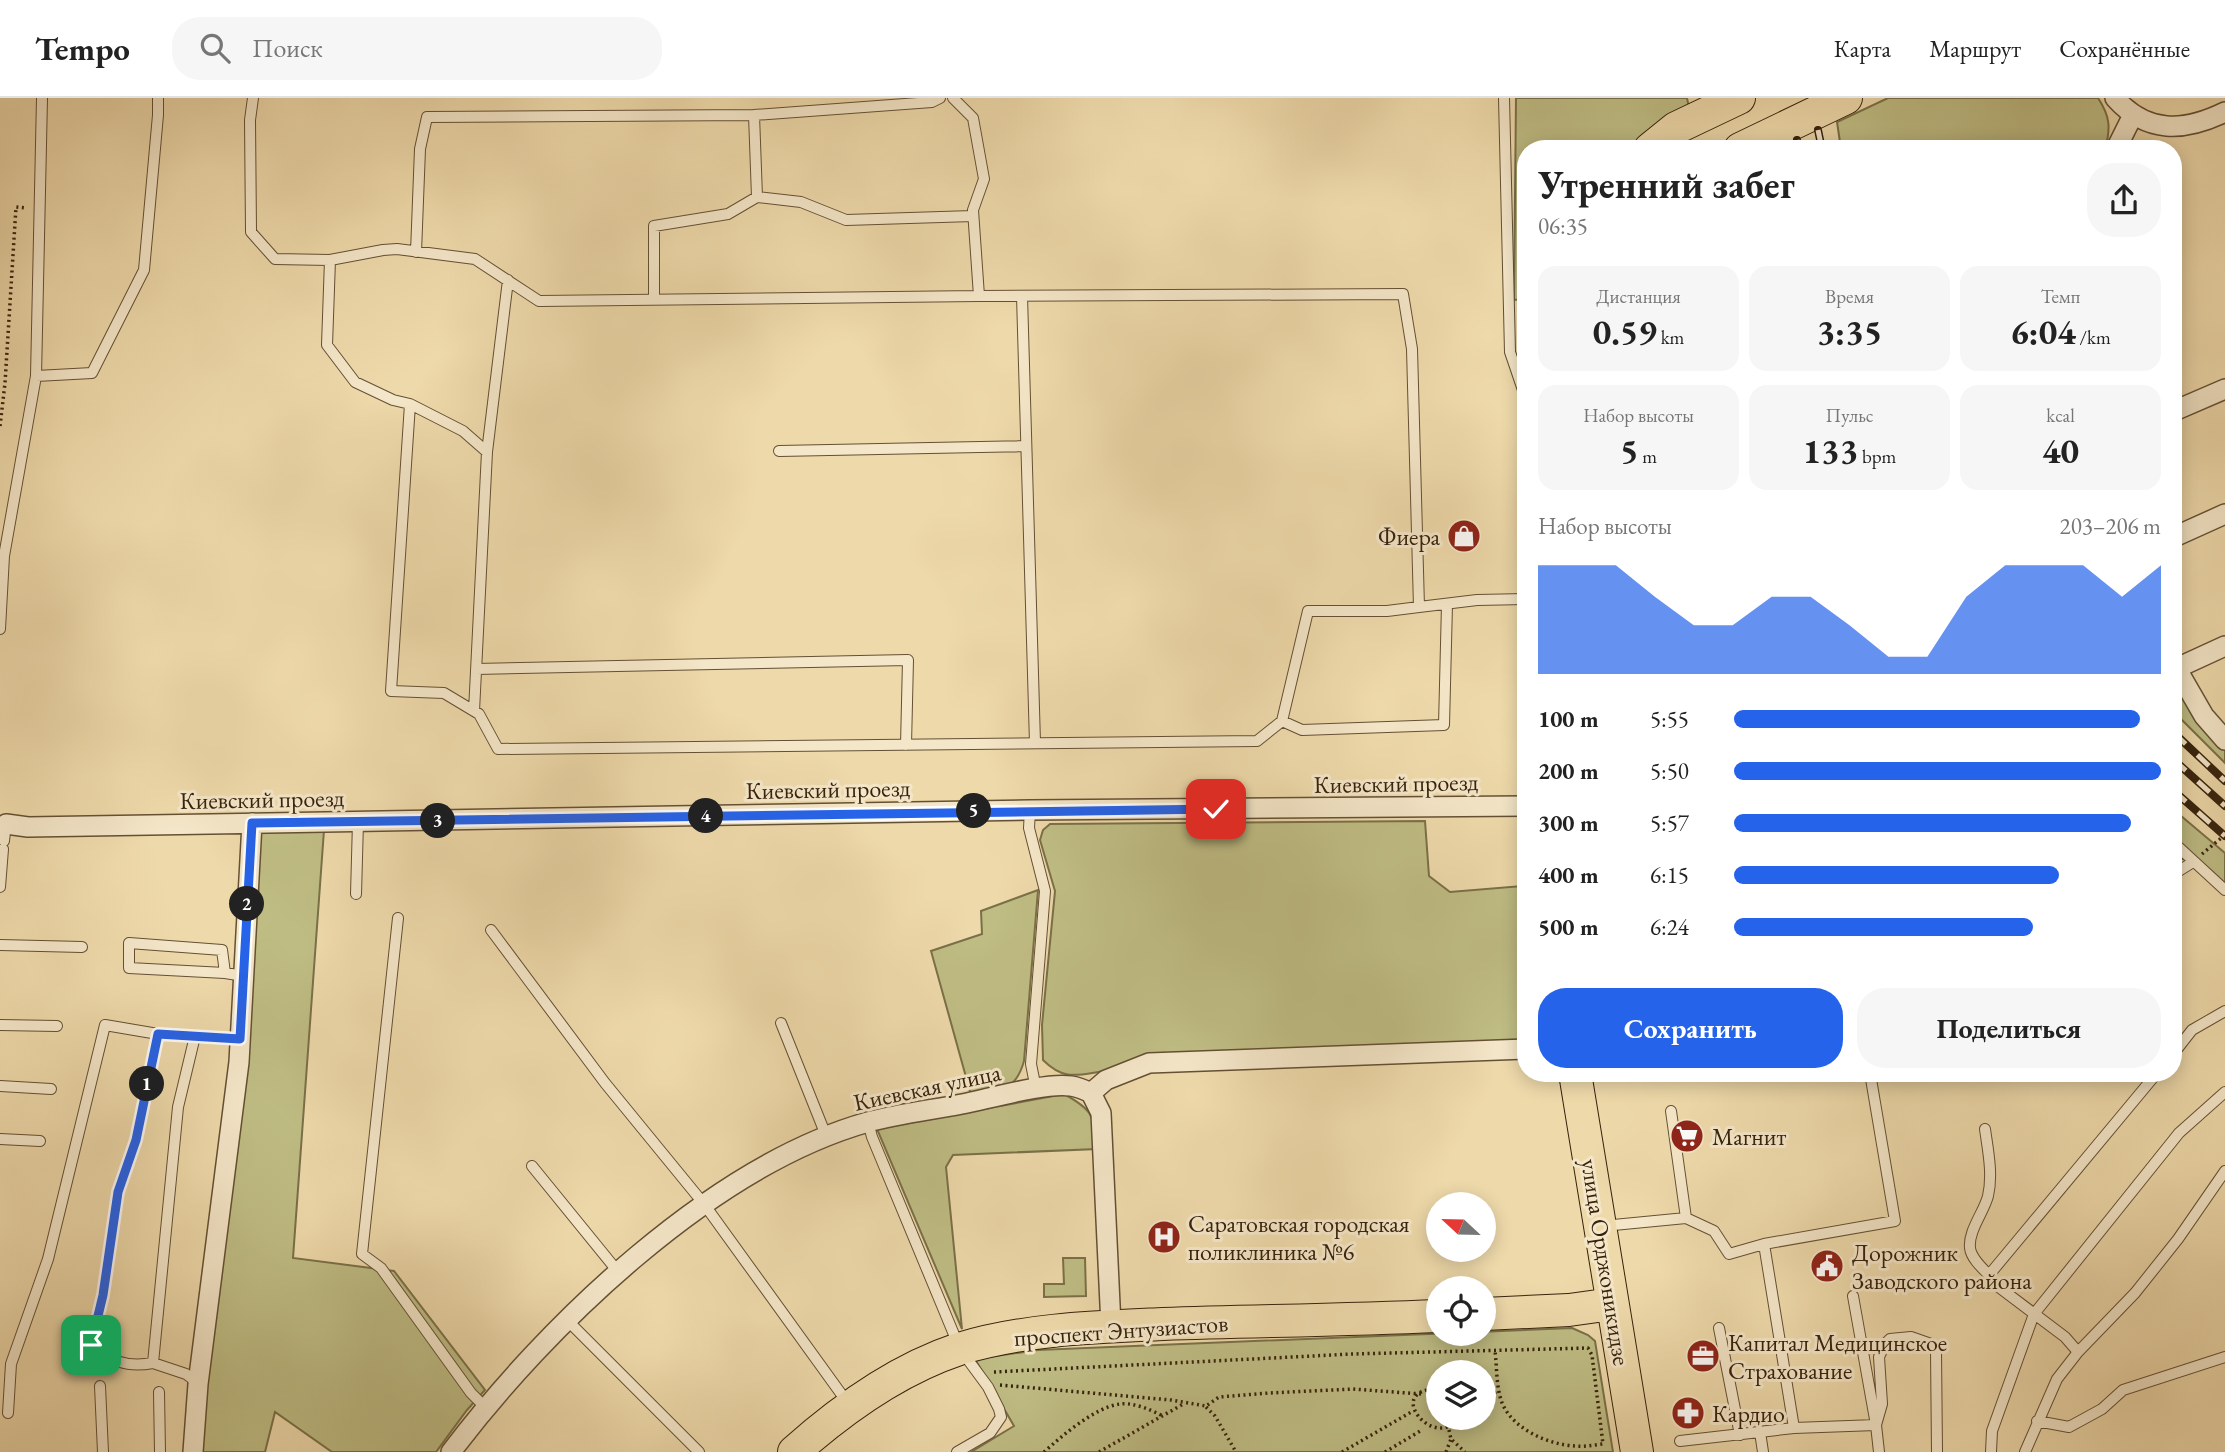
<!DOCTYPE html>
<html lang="ru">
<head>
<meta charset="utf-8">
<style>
  :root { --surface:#fff; --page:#f6f6f6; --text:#222; --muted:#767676; --line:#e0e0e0; --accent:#2563eb }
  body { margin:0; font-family:"EB Garamond",serif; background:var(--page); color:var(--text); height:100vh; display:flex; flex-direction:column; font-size:26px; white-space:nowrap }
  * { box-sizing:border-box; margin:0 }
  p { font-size:23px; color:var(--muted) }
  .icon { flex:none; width:38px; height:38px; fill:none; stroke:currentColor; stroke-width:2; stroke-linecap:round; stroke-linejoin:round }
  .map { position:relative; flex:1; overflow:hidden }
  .panel { position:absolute; left:1517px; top:42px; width:665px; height:942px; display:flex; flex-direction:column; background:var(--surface); border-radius:28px; box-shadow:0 4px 18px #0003 }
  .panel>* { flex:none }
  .needle { width:46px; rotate:292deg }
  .fabs { position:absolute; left:1426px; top:1094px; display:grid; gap:14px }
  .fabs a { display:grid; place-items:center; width:70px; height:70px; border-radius:50%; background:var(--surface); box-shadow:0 4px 18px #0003; font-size:35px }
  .pin { position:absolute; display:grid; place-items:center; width:60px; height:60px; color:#fff; margin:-30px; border-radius:14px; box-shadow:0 4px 10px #0006 }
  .km { position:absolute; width:35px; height:35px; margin:-18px; border-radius:50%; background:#222; color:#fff; font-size:19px; line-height:35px; text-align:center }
  .round { display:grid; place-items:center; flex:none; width:74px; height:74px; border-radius:28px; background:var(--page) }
  .overview { display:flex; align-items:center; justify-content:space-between; height:119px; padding:0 21px }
  h1 { font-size:38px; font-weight:700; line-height:52px }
  .stats { display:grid; grid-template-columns:repeat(3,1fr); gap:10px; height:119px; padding:7px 21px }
  .stats div { display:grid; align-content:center; border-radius:18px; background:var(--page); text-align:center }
  .stats b { font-size:35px; font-weight:700 }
  .stats small { font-size:19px; font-weight:400 }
  .stats p { font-size:19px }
  .chart { height:196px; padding:14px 21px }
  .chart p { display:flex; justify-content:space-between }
  .chart svg { width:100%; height:126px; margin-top:7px; fill:var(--accent); opacity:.7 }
  .primary-button { display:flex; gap:14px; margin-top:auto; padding:14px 21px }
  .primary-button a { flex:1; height:80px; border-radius:28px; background:var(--accent); color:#fff; font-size:28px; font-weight:700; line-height:80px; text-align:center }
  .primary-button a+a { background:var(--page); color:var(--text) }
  ul { padding:0 21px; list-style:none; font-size:23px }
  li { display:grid; grid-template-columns:112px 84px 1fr; align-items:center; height:52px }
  li i { height:18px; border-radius:9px; background:var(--accent) }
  header { display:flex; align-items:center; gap:42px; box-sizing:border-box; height:98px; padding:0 35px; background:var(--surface); border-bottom:2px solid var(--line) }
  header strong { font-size:33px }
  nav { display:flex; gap:38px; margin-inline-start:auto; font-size:24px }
  .search { width:490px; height:63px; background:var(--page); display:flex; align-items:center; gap:18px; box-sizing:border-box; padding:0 24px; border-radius:28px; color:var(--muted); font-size:26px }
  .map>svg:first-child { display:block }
  .green { fill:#bfbd84; stroke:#7a7048; stroke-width:2; fill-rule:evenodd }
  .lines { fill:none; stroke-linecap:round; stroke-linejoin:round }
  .service-casing { stroke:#645034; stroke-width:12 }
  .minor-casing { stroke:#645034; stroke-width:22 }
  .primary-casing { stroke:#36220c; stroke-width:34 }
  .path { stroke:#36220c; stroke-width:3.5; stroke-dasharray:2 3.5; stroke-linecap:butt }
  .service { stroke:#f4e6c8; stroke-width:10 }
  .minor { stroke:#f4e6c8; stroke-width:19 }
  .primary { stroke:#eed9aa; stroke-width:32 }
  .rail-casing { stroke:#36220c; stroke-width:8 }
  .rail { stroke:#f4e6c8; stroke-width:5; stroke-dasharray:16; stroke-linecap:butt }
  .route-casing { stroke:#fff; stroke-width:14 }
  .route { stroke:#2563eb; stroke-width:9 }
  .labels { text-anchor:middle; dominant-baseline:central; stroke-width:6; stroke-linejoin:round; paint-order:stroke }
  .poi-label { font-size:24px; fill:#36220c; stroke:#f4e6c8; text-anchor:start }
  .street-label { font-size:24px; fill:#36220c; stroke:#f4e6c8 }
</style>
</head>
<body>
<header>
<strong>Tempo</strong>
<div class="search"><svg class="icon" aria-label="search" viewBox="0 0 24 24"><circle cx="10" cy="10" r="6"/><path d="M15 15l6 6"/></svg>Поиск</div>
<nav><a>Карта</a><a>Маршрут</a><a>Сохранённые</a></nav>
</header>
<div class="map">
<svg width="2225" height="1354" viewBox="0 0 2225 1354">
  <rect width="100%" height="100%" fill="#eed9aa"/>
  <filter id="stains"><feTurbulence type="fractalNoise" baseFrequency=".00286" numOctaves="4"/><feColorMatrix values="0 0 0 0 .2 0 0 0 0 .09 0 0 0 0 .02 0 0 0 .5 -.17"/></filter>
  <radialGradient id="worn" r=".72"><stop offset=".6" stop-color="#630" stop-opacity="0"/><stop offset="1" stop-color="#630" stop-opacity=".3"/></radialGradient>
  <!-- green -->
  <path class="green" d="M1516 0H1687L1689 10 1671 19 1630 51H1526V196L1523 201 1514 202Z
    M1888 0H2098C2110 18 2111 30 2105 51H1841L1837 24Z
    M2174 575 2225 647V665L2174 614Z
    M2174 712 2225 755V786L2202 765 2182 761 2174 753Z
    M1425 723 1429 778 1450 794 1522 788 1526 818V944L1104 973C1077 977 1064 983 1043 962L1042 927 1055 793 1040 742 1043 732 1050 726Z
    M324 732 293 1160 394 1173 485 1292 467 1312 436 1354H332L275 1314 265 1354H198L261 734Z
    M1038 792 1024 963C1015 995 1000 991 971 997L931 853 982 836 981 813Z
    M1064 996C1095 1013 1093 1018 1097 1051L953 1057 946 1069 962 1231 877 1031Z
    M1063 1160H1085L1086 1198 1044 1199V1186H1064Z
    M1572 1230 1588 1237 1595 1243 1613 1354H971L1014 1328 975 1261 1038 1252ZM1438 1274H1484V1320H1438Z"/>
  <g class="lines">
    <defs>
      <path id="service" d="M253 0 250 22 251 134 275 161 330 162 327 247 355 284 393 302 410 306 391 593 444 595 479 616 498 651 1257 643 1282 623 1308 513H1387L1419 509 1412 251 1403 196 979 198 973 112 984 81 973 20 953 0
        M1504 0 1510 254 1526 301
        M754 17 932 4 940 0
        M416 154 420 51 427 19 754 17 757 99
        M330 162 383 152 397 151 475 161 539 203 979 198
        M1022 198 1035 645
        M654 202V128L728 116 757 99 801 104 846 122 973 118
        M36 278 92 275 144 172 158 17V0
        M410 306 463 333 487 354
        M779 353 1026 348
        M1419 509 1477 502 1526 501
        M0 531 4 458 36 278 42 0
        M476 571 908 562 906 647
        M474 613 487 354 508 182
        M1282 623 1302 632 1444 627 1447 506
        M1030 712 1029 730 1045 793 1031 966 1036 991
        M4 743 6 725
        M2174 745 2225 792
        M2174 776 2193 764
        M0 789 3 751
        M356 796 358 724
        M398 820 362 1156 381 1170 471 1295 485 1309
        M491 832 605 985 704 1106 847 1304
        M0 847 82 849
        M225 875 222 852 129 845V870L225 875 244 878
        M781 925 827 1040
        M0 927 57 928
        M2174 955 2192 932 2225 913
        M0 988 51 991
        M1671 1013 1686 1120 1714 1133 1729 1156 1764 1146
        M868 1024 872 1039 960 1251 988 1289 999 1311 1001 1319 990 1335 957 1354
        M1985 1031C1988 1053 1993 1076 1988 1098 1984 1114 1968 1133 1970 1150 1971 1160 1982 1170 1989 1177
        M0 1041 40 1043
        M532 1068 619 1175
        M1603 1128 1686 1120
        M568 1223 699 1354
        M1719 1230 1740 1337
        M2078 1254 2065 1239 1996 1187 1989 1177 2157 975
        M153 1265C125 1270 113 1263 91 1247L103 1197 118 1094 136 1042 158 936
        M198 1285 186 1276 153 1265 178 1009 195 938 240 941
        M100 1288 103 1354
        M159 1294 160 1354
        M8 1315 11 1266 48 1161 105 927 158 936 195 938
        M2037 1323 2069 1329 2102 1311 2123 1292 2225 1259
        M1794 1330 1876 1327 1853 1198
        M1760 1334 1763 1354
        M1680 1343 1794 1330 1764 1146 1895 1123 1870 975
        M1879 1354 1876 1327 1882 1306 1879 1259 1885 1246 1890 1241 1911 1239 1931 1246 1936 1253 1937 1354
        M1991 1354 1992 1333 2034 1216 2179 1035 2225 994
        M2025 1354 2057 1281 2078 1254 2135 1195 2178 1141 2225 1073"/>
      <path id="minor" d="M2115 0C2147 36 2184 34 2225 14
        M2116 51 2133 17
        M2174 313 2225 291
        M2174 439 2225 416
        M2174 566 2204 618 2225 642
        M2177 570 2225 548
        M6 726 28 729 1030 712 1526 708
        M1091 995 1101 1015 1111 1228
        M193 1354 198 1286 239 964 252 725
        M451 1354C547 1227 712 1068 868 1024 898 1016 931 1012 962 1006 988 1001 1046 984 1071 988 1078 989 1085 992 1091 995L1106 982 1149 965 1526 951"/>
      <path id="primary" d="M1650 51 1676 30 1739 0
        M1740 51 1846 0
        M1575 975 1637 1354
        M1484 1216 1569 1212 1612 1206
        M794 1354C841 1312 899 1271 959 1251 1024 1231 1096 1229 1163 1226 1255 1223 1347 1222 1438 1218"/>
    </defs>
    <!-- service casing -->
    <use href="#service" class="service-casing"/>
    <!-- minor casing -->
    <use href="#minor" class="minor-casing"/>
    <!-- primary casing -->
    <use href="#primary" class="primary-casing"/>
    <!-- path -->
    <path class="path" d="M0 328 5 285 16 109 26 110
      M2202 756 2225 737
      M994 1274 1352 1256 1588 1250 1592 1257 1603 1346C1594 1347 1585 1349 1576 1348 1548 1347 1510 1330 1501 1302 1496 1286 1497 1269 1495 1253
      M1000 1287 1171 1302 1206 1308 1219 1299 1269 1295 1353 1291 1421 1296
      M1438 1291C1382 1291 1435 1354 1458 1320
      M1484 1298 1499 1293
      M1206 1309 1215 1318 1236 1354
      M1449 1332 1451 1341 1465 1354
      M1044 1354C1062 1338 1095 1309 1120 1306 1133 1304 1151 1312 1163 1318
      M1099 1354 1185 1305
      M1342 1354 1413 1313
      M1385 1354 1422 1332
      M1446 1354 1451 1341"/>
    <!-- service -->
    <use href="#service" class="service"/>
    <!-- minor -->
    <use href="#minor" class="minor"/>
    <!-- primary -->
    <use href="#primary" class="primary"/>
    <defs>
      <path id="rail" d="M1818 32 1822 51
        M1797 42 1799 51
        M2174 635 2225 683
        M2174 662 2225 708
        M2174 693 2225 738"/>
    </defs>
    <!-- rail casing -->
    <use href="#rail" class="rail-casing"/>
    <!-- rail -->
    <use href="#rail" class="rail"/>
  </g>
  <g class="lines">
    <defs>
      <path id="route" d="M91 1247 103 1197 118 1094 136 1042 158 936 240 941 252 725 1216 711"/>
    </defs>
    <!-- route casing -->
    <use href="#route" class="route-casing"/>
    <!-- route -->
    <use href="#route" class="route"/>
  </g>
  <!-- icons -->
  <defs>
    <symbol id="shop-disc" viewBox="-11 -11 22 22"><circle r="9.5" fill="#8f2418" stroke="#f4e6c8"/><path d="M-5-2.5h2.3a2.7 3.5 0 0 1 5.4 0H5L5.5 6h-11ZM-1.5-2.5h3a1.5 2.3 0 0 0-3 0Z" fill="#fff"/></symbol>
    <symbol id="supermarket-disc" viewBox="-11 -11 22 22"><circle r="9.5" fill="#8f2418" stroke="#f4e6c8"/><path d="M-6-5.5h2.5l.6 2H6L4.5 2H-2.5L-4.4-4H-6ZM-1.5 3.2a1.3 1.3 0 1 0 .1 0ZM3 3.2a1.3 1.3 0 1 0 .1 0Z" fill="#fff"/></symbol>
    <symbol id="hospital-disc" viewBox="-11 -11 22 22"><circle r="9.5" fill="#8f2418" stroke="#f4e6c8"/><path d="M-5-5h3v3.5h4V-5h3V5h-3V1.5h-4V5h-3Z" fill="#fff"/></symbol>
    <symbol id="civic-disc" viewBox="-11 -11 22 22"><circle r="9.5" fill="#8f2418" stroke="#f4e6c8"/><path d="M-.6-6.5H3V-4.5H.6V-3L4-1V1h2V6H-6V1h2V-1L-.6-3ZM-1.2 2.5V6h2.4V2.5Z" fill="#fff"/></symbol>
    <symbol id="office-disc" viewBox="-11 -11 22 22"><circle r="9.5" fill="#8f2418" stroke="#f4e6c8"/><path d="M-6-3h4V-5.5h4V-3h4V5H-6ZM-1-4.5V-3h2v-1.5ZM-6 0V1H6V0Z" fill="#fff"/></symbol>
    <symbol id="pharmacy-disc" viewBox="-11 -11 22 22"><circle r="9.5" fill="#8f2418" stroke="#f4e6c8"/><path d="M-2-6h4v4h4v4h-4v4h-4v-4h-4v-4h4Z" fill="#fff"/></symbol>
  </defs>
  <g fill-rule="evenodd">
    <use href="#shop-disc" x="1445" y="419" width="38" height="38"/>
    <use href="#supermarket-disc" x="1668" y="1019" width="38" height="38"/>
    <use href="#hospital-disc" x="1145" y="1120" width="38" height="38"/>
    <use href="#civic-disc" x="1808" y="1149" width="38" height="38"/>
    <use href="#office-disc" x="1684" y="1239" width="38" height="38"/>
    <use href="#pharmacy-disc" x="1669" y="1296" width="38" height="38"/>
  </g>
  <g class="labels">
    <!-- poi labels -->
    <g class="poi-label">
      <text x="1440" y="438" text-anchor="end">Фиера</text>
      <text x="1712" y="1038">Магнит</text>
      <text x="1188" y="1125">Саратовская городская<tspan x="1188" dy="28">поликлиника №6</tspan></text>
      <text x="1852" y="1154">Дорожник<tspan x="1852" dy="28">Заводского района</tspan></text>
      <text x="1728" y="1244">Капитал Медицинское<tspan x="1728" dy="28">Страхование</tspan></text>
      <text x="1712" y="1315">Кардио</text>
    </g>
    <!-- street labels -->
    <g class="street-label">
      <text transform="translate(1396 685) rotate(-1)">Киевский проезд</text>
      <text transform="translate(828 691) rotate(-1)">Киевский проезд</text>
      <text transform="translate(262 701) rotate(-1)">Киевский проезд</text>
      <text transform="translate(927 989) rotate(-12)">Киевская улица</text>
      <text transform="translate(1606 1164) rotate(81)">улица Орджоникидзе</text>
      <text transform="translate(1121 1232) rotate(-4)">проспект Энтузиастов</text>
    </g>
  </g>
  <rect width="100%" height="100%" filter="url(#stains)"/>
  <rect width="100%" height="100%" fill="url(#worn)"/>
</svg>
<div class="fabs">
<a><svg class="needle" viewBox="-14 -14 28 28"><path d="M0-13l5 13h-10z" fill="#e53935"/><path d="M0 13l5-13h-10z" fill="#767676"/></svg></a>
<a><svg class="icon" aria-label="locate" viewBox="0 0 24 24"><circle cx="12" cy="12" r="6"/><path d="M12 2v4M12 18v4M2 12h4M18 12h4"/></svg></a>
<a><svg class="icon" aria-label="layers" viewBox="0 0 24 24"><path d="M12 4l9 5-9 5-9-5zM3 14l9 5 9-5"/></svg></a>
</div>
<div class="pin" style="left:91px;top:1247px;background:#1e9e55"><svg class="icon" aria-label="arrive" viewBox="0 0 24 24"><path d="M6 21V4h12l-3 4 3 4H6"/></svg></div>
<div class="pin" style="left:1216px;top:711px;background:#d93025"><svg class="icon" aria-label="check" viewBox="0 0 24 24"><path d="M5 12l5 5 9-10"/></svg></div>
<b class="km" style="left:147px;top:986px">1</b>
<b class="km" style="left:247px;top:806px">2</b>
<b class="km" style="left:438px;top:723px">3</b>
<b class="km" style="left:706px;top:718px">4</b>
<b class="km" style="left:974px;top:713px">5</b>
<section class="panel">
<div class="overview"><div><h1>Утренний забег</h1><p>06:35</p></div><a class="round"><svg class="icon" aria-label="share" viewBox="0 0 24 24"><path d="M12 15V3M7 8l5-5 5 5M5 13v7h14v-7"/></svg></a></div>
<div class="stats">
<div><p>Дистанция</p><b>0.59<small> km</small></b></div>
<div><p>Время</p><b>3:35</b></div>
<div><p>Темп</p><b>6:04<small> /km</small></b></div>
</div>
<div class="stats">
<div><p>Набор высоты</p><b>5<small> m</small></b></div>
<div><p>Пульс</p><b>133<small> bpm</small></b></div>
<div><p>kcal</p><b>40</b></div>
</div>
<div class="chart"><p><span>Набор высоты</span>203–206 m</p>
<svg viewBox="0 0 160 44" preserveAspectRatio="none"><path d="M0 44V6L10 6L20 6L30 17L40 27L50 27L60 17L70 17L80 27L90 38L100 38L110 17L120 6L130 6L140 6L150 17L160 6V44z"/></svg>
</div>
<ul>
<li><b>100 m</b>5:55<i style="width:95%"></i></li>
<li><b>200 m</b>5:50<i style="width:100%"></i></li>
<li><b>300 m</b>5:57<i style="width:93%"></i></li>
<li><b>400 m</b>6:15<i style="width:76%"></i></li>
<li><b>500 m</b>6:24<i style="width:70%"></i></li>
</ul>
<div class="primary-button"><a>Сохранить</a><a>Поделиться</a></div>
</section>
</div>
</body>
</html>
